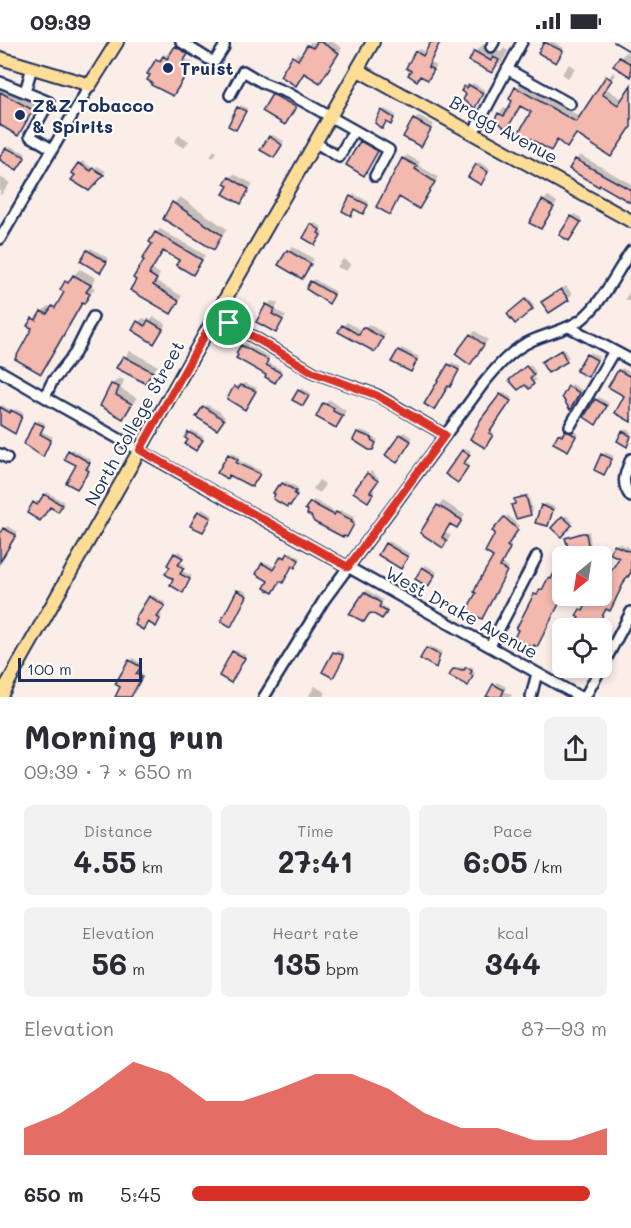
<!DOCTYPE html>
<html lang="en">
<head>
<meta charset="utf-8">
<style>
  :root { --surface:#fff; --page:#f2f2f3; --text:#2b2b33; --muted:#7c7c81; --accent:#d93025 }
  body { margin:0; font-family:Mali,sans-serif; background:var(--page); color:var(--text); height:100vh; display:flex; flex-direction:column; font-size:22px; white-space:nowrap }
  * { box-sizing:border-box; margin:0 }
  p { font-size:20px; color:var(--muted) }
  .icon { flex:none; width:33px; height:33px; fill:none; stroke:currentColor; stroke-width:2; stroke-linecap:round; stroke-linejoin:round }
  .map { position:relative; height:655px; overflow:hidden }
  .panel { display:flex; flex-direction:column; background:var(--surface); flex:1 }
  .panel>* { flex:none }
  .needle { width:39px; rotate:210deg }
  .controls { position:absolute; left:552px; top:504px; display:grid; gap:12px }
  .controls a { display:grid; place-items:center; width:60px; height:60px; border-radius:9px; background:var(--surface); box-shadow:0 3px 9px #0003; font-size:30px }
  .scale { position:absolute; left:18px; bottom:15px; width:124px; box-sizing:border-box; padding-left:6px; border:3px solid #1b2f5e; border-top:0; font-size:16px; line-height:21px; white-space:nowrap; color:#1b2f5e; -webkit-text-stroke:4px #fdfcf7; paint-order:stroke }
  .pin { position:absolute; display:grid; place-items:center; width:51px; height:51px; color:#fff; margin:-26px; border:3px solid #fff; border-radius:50%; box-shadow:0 2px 6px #0007 }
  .round { display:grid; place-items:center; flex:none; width:63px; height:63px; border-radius:9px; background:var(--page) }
  .summary { display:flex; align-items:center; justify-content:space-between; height:102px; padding:0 24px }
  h1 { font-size:33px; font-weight:800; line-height:45px }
  .stats { display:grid; grid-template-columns:repeat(3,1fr); gap:9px; height:102px; padding:6px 24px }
  .stats div { display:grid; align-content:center; border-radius:9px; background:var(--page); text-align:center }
  .stats b { font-size:30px; font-weight:800 }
  .stats small { font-size:16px; font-weight:400 }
  .stats p { font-size:16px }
  .chart { height:168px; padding:12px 24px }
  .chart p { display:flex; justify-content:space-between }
  .chart svg { width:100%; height:108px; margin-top:6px; fill:var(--accent); opacity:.7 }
  ul { padding:0 24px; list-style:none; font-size:20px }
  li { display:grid; grid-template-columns:96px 72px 1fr; align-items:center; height:45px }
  li i { height:15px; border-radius:8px; background:var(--accent) }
  .status { display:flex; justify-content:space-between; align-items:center; height:42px; padding:0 30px; background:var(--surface); direction:ltr }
  .status svg { height:16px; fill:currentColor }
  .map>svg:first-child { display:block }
  .shadow { fill:#0003 }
  .building { fill:#f3b8ae; stroke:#1b2f5e; stroke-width:1.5 }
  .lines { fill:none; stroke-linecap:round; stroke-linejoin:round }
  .minor-casing { stroke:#1b2f5e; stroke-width:14 }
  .major-casing { stroke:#1b2f5e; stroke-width:16 }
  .minor { stroke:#fdfcf7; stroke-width:9 }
  .major { stroke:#fedd96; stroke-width:12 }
  .rail { stroke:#1b2f5e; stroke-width:2 }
  .route-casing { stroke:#fff; stroke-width:12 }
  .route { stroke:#d93025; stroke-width:8 }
  .poi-dot { fill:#1b2f5e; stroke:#fdfcf7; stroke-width:2 }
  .labels { text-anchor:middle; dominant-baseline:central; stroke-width:4.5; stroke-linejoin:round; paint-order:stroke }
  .poi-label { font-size:18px; font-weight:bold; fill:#1b2f5e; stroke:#fdfcf7; text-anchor:start }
  .street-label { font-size:18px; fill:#1b2f5e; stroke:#fdfcf7 }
</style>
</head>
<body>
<div class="status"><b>09:39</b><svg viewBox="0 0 49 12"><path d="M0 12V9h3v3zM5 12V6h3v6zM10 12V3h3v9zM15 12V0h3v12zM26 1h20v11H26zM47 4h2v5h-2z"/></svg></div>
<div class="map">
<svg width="631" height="655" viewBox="0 0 631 655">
  <rect width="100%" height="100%" fill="#fbeee8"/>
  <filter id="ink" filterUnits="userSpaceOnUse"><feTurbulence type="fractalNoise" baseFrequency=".0167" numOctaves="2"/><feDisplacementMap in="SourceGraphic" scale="12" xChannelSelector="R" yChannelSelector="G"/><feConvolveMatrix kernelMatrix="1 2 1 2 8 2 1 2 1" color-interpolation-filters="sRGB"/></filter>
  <g filter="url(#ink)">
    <!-- shadow -->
    <path class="shadow" d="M181 0 193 5 186 17 194 21 179 46 173 52 149 31 164 12 166 13 170 9 173 11Z
      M310 0H333L342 6 320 39 305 30 296 42 293 15 298 11 302 13Z
      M432 0H440L431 21 437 24 428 36 416 10 420 7 427 11Z
      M546 0H554L564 6 558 17 540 10Z
      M485 1 501 10 504 6 508 9 502 20 492 30 475 10Z
      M626 10 631 12V33L620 16Z
      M569 22 575 26 568 36 562 32Z
      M613 30 616 32 607 47 623 58 631 47V85L611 113 577 91 567 104 558 98 551 107 533 69 522 63 515 75 509 81 499 72 504 66 509 69 514 58 516 46 522 41 581 75Z
      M473 41 485 48 477 61 463 48 468 42 471 43Z
      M4 43 38 62 24 85 18 92 0 82V47Z
      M278 48 299 60 285 81 274 53Z
      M241 63 247 66 236 86 238 66Z
      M385 67 396 73 393 78 387 79 382 85 383 69Z
      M419 74 434 82 421 103 414 78Z
      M179 93 189 99 184 106 174 100Z
      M273 93 284 99 276 112 270 95Z
      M366 96 381 105 364 132 361 100Z
      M10 104 26 111 20 124 7 107Z
      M214 108 217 110 213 116 210 114Z
      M407 113 420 120 418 123 438 135 423 161 400 154 389 171 403 117Z
      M580 113 631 142V159L576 118Z
      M82 119 94 127 97 124 106 129 89 147 74 130Z
      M479 120 490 127 484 138 477 123Z
      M234 132 253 142 240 160 230 144V136Z
      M0 135 10 141 1 153H0Z
      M354 152 369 160 363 170 355 166 350 172 344 169Z
      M548 154 557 160 555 164 544 158Z
      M180 155 227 187 213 206 174 161Z
      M575 172 582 177 571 195 572 175Z
      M315 181 322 185 320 188 323 190 315 201 312 183Z
      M160 187 205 213 193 231 181 217 164 208 152 227 160 232 156 239 182 254 171 270 132 247 154 201 156 191Z
      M292 204 314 217 301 235 288 209Z
      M91 206 109 217 103 227 88 209Z
      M343 217 351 222 346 229 337 225Z
      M80 227 96 236 91 244 95 246 83 261 47 324 41 330 33 277 48 264 52 266 60 259 66 250V240Z
      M314 237 336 250 329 260 311 240Z
      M566 244 572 252 568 257 548 256Z
      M631 247V260L625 257Z
      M528 256 534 264 515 280 509 272Z
      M272 259 278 262 275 267 286 274 276 289 267 263Z
      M154 275 166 282 154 300 138 280 143 276 149 279Z
      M347 280 363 289 368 282 386 292 375 308 343 284Z
      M475 289 488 298 474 316 471 293Z
      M245 301 270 315 267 320 282 328 278 336 268 332 239 311Z
      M402 306 419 315 413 326 399 309Z
      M564 307 569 316 549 329 546 317Z
      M130 309 158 324 144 340 124 315Z
      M590 310 599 315 588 334 587 313Z
      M452 320 461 325 450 344 449 323Z
      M530 322 536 330 532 334 536 338 529 345 525 341 512 338Z
      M622 326 631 331V363L626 353 619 329Z
      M119 336 124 338 121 347 137 356 123 375 102 363 112 342Z
      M245 341 257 346 245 366 235 345 238 343 241 344Z
      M572 342 582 348 571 366 569 345Z
      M302 346 310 351 306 359 294 357Z
      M504 350 512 356 490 388 494 390 488 401 483 377Z
      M599 355 609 361 598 378 596 358Z
      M329 357 346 369 336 384 318 375Z
      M2 363 13 369 15 367 24 371 14 390 0 380V365Z
      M207 363 219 369 225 375 220 383 204 365Z
      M38 378 45 381 41 389 53 395 45 411 26 402Z
      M569 387 578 391 570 404 559 393 562 390 565 392Z
      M626 387 631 390V397L627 403 623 390Z
      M192 388 204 395 199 404 189 391Z
      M361 388 373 393 372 395 378 398 372 407 358 391Z
      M404 390 412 396 399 416 401 393Z
      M466 406 471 409 465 419 470 422 460 436 447 432Z
      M72 407 91 418 88 425 90 426 79 443 78 422 66 416Z
      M232 410 240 415 238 418 261 429 252 444 230 432 229 413Z
      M605 410 614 414 604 431 596 427Z
      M371 429 379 436 371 447 375 449 370 455 368 432Z
      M319 438 325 442 320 451 313 447Z
      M286 439 298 446 296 449 298 450 293 460 279 444Z
      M47 450 64 460 60 465 50 464 42 474 34 461 37 459 40 460Z
      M528 452 533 469 530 472 513 463 519 455Z
      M314 458 337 471 340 468 354 475 353 477 355 479 349 491 311 461Z
      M443 459 465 473 461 479 451 480 445 490 451 494 443 504 438 464Z
      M545 461 555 465 550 480 547 483 537 480Z
      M202 467 213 473 206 485 200 470Z
      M508 473 519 484 508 501 512 503 502 522 509 526 497 548 499 549 482 575 495 514 497 490 495 489Z
      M566 473 573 480 561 493 553 486Z
      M7 484 18 490 0 518V494Z
      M589 489 591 504 588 507 567 496 570 494Z
      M389 499 410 512 401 525 386 502Z
      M618 501 631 506V527L620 547 621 548 612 565 610 568 606 566 598 582 602 584 600 586H575L581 575V568L584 565 586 567 593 554H602L603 534 605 531 610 534 621 516 615 504Z
      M178 509 184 512 180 520 185 523 182 529 192 534 183 549 172 524 169 523Z
      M291 510 301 516 297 521 293 523 285 537 270 538 263 522 266 520 276 526 282 515 285 513 287 515Z
      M426 523 437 530 431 540 423 526Z
      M558 530 562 531 564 554 537 603 536 553 540 551 550 537Z
      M241 547 248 551 231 583 238 549Z
      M367 548 383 558 380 562 388 567 385 573 365 551Z
      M153 553 166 561 159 572 162 574 158 580 148 578 151 555Z
      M430 604 442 610 435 624 427 607Z
      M236 608 246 613 234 636V610Z
      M337 608 345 611 343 613 345 614 335 631 334 611Z
      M133 616 142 622 138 629 143 632 130 655V619Z
      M470 624 474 626 472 629 475 631 470 639 454 628 457 625 467 626Z
      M497 640 506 645 504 649 512 653 511 655H488Z
      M315 644 326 651 323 655H311L309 653Z"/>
    <!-- building -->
    <path class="building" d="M317 0H321L339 11 320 41 304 31 296 44 280 34 292 14 298 18 307 3 313 6Z
      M431 0H440L428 25 434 28 428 38 420 34 417 39 408 33 411 29 406 26 415 9 423 14Z
      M544 0 563 9 556 21 538 11Z
      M175 4 188 12 181 23 189 28 173 54 151 43 152 41 147 38 150 33 147 32 156 17 160 19 163 14 167 17Z
      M474 9 491 19 493 15 499 18 492 31 469 19Z
      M619 15 631 22V35L613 24Z
      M606 34 612 38 602 52 618 63 631 43V85L611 115 576 92 567 106 557 98 551 109 526 94 525 97 519 94V90L531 70 520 64 510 82 505 86 495 77 498 71 504 74 512 59 509 57 515 45 576 80Z
      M469 43 483 51 475 66 463 58 466 52 461 49 464 44 467 46Z
      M0 50 33 68 18 94 0 83Z
      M272 52 296 65 285 83 262 69Z
      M237 65 246 69 236 88 228 84Z
      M381 68 394 76 391 83 386 80 382 87 375 81Z
      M413 77 431 87 421 105 403 95Z
      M269 94 282 103 274 116 260 108Z
      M360 99 378 109 364 134 346 123Z
      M6 106 24 114 25 116 17 128 0 118V114Z
      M402 116 417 124 415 127 435 140 419 167 399 155 390 173 376 165Z
      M575 117 631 148V161L600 143 599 145 569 127Z
      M78 121 91 129 93 126 104 133 89 149 71 138 75 133 71 131Z
      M476 122 488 130 481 143 468 135Z
      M229 135 249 147 241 162 223 152 228 144 224 142Z
      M350 154 368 163 363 172 354 167 351 174 342 169Z
      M542 158 554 165 541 187 529 181Z
      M172 160 222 193 214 208 163 177Z
      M571 174 581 180 569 199 559 193Z
      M311 182 320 188 318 191 321 193 315 203 303 196Z
      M155 190 202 218 193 233 176 223 179 218 163 209 149 232 157 237 153 243 179 259 171 272 130 248 136 238 133 236 144 218 142 217 152 202 149 200Z
      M87 208 107 220 100 231 80 219Z
      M287 208 311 222 302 237 278 223Z
      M73 233 91 243 86 250 90 252 84 262 82 261 41 332 15 317 32 286 27 284 32 276 36 278 41 269 47 272 52 264 55 266 64 250 60 248 65 239 68 241Z
      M310 239 334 253 329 262 306 247Z
      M561 247 569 258 549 271 541 260Z
      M525 257 533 267 515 282 507 272Z
      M266 262 275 267 272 272 283 278 276 291 256 280Z
      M148 278 163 287 154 302 132 288 137 279 145 284Z
      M342 283 359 293 363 285 383 296 375 310 338 290Z
      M470 292 484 303 470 323 455 312Z
      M241 303 268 318 266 323 281 331 275 341 265 335 266 333 236 316 238 313 236 311Z
      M398 308 417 318 411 330 391 320Z
      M561 308 567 320 548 331 541 320Z
      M586 312 597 318 588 335 576 329Z
      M123 314 153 330 145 341 116 326Z
      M448 322 459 328 450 345 448 344 434 368 424 362Z
      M526 324 534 333 530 337 534 342 529 347 525 343 518 348 509 338Z
      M618 328 631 335V380L615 371 624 354 608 345Z
      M111 342 119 345 116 353 132 362 123 377 100 364Z
      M241 343 256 349 245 368 227 357 234 344 238 347Z
      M568 344 580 351 570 368 562 355Z
      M298 348 309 354 303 364 292 358Z
      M500 352 511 359 489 391 493 393 485 406 470 397 481 377Z
      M595 357 607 364 596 383 584 375Z
      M323 361 334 366 333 369 343 374 336 386 316 375Z
      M203 364 224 378 217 388 196 375Z
      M0 365 10 371 11 368 22 374 15 392 0 383Z
      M34 380 44 384 40 392 51 398 43 415 24 402Z
      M565 388 576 394 568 409 553 401 558 392 562 394Z
      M622 389 631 394 627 405 617 399Z
      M188 390 203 398 196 409 185 402 188 398 185 396Z
      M357 390 372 396 371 398 376 401 373 408H369L353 398Z
      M400 392 411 399 397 421 385 413Z
      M68 408 90 421 86 427 89 429 77 447 66 441 76 423 64 417Z
      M462 408 470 413 463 422 468 425 458 441 445 432Z
      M228 412 238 418 236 421 260 432 252 445 229 433 227 437 217 431Z
      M601 412 612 417 604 433 594 428Z
      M367 431 378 439 370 450 373 452 368 460 353 450Z
      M282 441 296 449 294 452 297 453 290 464 288 463 287 465 273 457 275 452 273 451 278 443 280 444Z
      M44 452 62 463 58 470 50 465 40 479 27 471 33 460 37 463Z
      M526 454 531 473 516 477 511 463 515 462 514 457Z
      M310 460 334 473 336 470 352 478 351 480 354 482 347 495 344 494 343 495 314 480 311 474 307 472 308 469 305 467Z
      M437 463 462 478 457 486 450 482 442 495 447 499 443 506 420 491Z
      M541 463 553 468 548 484 535 481Z
      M198 469 211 476 203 490 190 484Z
      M562 474 572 483 561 495 551 486Z
      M504 475 518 488 507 504 510 506 500 525 507 529 482 577 466 569 476 551 474 550 478 541 493 515 485 510 495 491 492 489Z
      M3 486 16 493 0 520V492Z
      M582 491H586L589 508 571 514 565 496Z
      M385 501 408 515 401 527 378 513Z
      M614 503 631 510V530L628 535 627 534 610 569 606 567 596 586H573L579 576 576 574 580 567 583 569 591 554H602V533L607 536 619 516 609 511Z
      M174 511 183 516 178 523 184 526 180 532 190 537 183 551 170 543 173 537 165 532 170 525 167 523Z
      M288 511 299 518 295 526 292 524 283 541 280 539 273 551 264 546 268 539 256 532 262 521 273 528 281 514 285 516Z
      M422 525 435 533 428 545 415 537Z
      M554 531 562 536V556L537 605 534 603 533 606 514 596 518 588 516 587 534 552 537 553 540 547 542 548 548 536 551 537Z
      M237 548 247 554 231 585 221 579Z
      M364 550 381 561 379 565 387 570 382 577 372 571 369 572 364 580 349 572Z
      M149 554 165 564 157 575 160 577 156 585 148 580 143 588 135 583 137 578 135 577Z
      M426 606 440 613 436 626 420 617Z
      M232 609 245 616 231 641 219 634Z
      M333 610 343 613 342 616 343 617 333 636 322 630Z
      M129 618 141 625 136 632 142 635 131 655H115L120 645 115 642Z
      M466 625 472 629 470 632 473 634 468 644 449 634 453 627 464 628Z
      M493 642 504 648 501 655H486Z"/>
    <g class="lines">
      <defs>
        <path id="minor" d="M181 0 210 18 215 19 224 5V0
          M491 5 494 0
          M507 27 570 62
          M0 40 49 60 30 94 52 107
          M25 50 32 25
          M230 53 243 29 263 41 288 51 354 88 339 115 316 101
          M354 88 389 108 375 134
          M473 91 522 0
          M0 197 90 43
          M216 273 315 331 377 353 445 393
          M569 285 631 318
          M0 329 55 361 580 655
          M45 355 52 340 75 311 93 275
          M570 384 614 309
          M0 412 7 416
          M631 417C625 431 620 442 631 455
          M490 604 537 514
          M602 625 631 570
          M264 655 324 558 483 342C496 326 512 307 531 299 548 291 568 288 582 277 603 260 616 231 631 209
          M531 655 537 631
          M585 655 601 626"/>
        <path id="major" d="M0 16 90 43 117 0
          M358 28 631 179
          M0 655 216 273 373 0"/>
      </defs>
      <!-- minor casing -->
      <use href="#minor" class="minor-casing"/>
      <!-- major casing -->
      <use href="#major" class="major-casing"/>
      <!-- minor -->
      <use href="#minor" class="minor"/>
      <!-- major -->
      <use href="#major" class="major"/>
      <!-- rail -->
      <path class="rail" d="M614 0 631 10"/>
    </g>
  </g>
  <g class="lines" filter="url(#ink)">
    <defs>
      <path id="route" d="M216 273 315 331 376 353 445 393 348 525 140 408Z"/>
    </defs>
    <!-- route casing -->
    <use href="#route" class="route-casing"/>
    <!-- route -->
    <use href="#route" class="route"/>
  </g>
  <!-- markers -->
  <g class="poi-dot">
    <circle cx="168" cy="26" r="6"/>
    <circle cx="20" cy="73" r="6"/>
  </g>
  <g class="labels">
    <!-- poi labels -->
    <g class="poi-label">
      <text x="180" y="26">Truist</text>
      <text x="32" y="63">Z&amp;Z Tobacco<tspan x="32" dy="21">&amp; Spirits</tspan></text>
    </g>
    <!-- street labels -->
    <g class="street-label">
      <text transform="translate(504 87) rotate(29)">Bragg Avenue</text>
      <text transform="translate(134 381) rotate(-61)">North College Street</text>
      <text transform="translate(462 570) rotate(29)">West Drake Avenue</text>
    </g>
  </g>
</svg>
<div class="controls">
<a><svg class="needle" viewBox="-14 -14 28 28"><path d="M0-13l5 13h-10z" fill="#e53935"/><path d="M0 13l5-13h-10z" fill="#7c7c81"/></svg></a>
<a><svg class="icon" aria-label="locate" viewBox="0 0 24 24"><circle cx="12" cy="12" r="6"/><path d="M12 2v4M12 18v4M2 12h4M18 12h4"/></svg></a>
</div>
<div class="scale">100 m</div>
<div class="pin" style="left:229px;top:281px;background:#1e9e55"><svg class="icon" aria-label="arrive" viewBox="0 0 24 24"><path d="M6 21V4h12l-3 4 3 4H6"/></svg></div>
</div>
<section class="panel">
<div class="summary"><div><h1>Morning run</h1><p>09:39 · 7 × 650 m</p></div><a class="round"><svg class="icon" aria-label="share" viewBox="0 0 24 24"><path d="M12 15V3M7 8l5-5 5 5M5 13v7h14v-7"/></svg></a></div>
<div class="stats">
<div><p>Distance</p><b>4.55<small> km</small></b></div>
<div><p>Time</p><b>27:41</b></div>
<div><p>Pace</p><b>6:05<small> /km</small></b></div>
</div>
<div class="stats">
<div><p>Elevation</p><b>56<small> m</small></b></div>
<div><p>Heart rate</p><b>135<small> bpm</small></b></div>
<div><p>kcal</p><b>344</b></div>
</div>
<div class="chart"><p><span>Elevation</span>87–93 m</p>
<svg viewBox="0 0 160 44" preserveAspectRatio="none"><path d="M0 44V33L10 27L20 17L30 6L40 11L50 22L60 22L70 17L80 11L90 11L100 17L110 27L120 33L130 33L140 38L150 38L160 33V44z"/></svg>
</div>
<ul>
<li><b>650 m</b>5:45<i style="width:96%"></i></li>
</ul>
</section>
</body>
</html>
